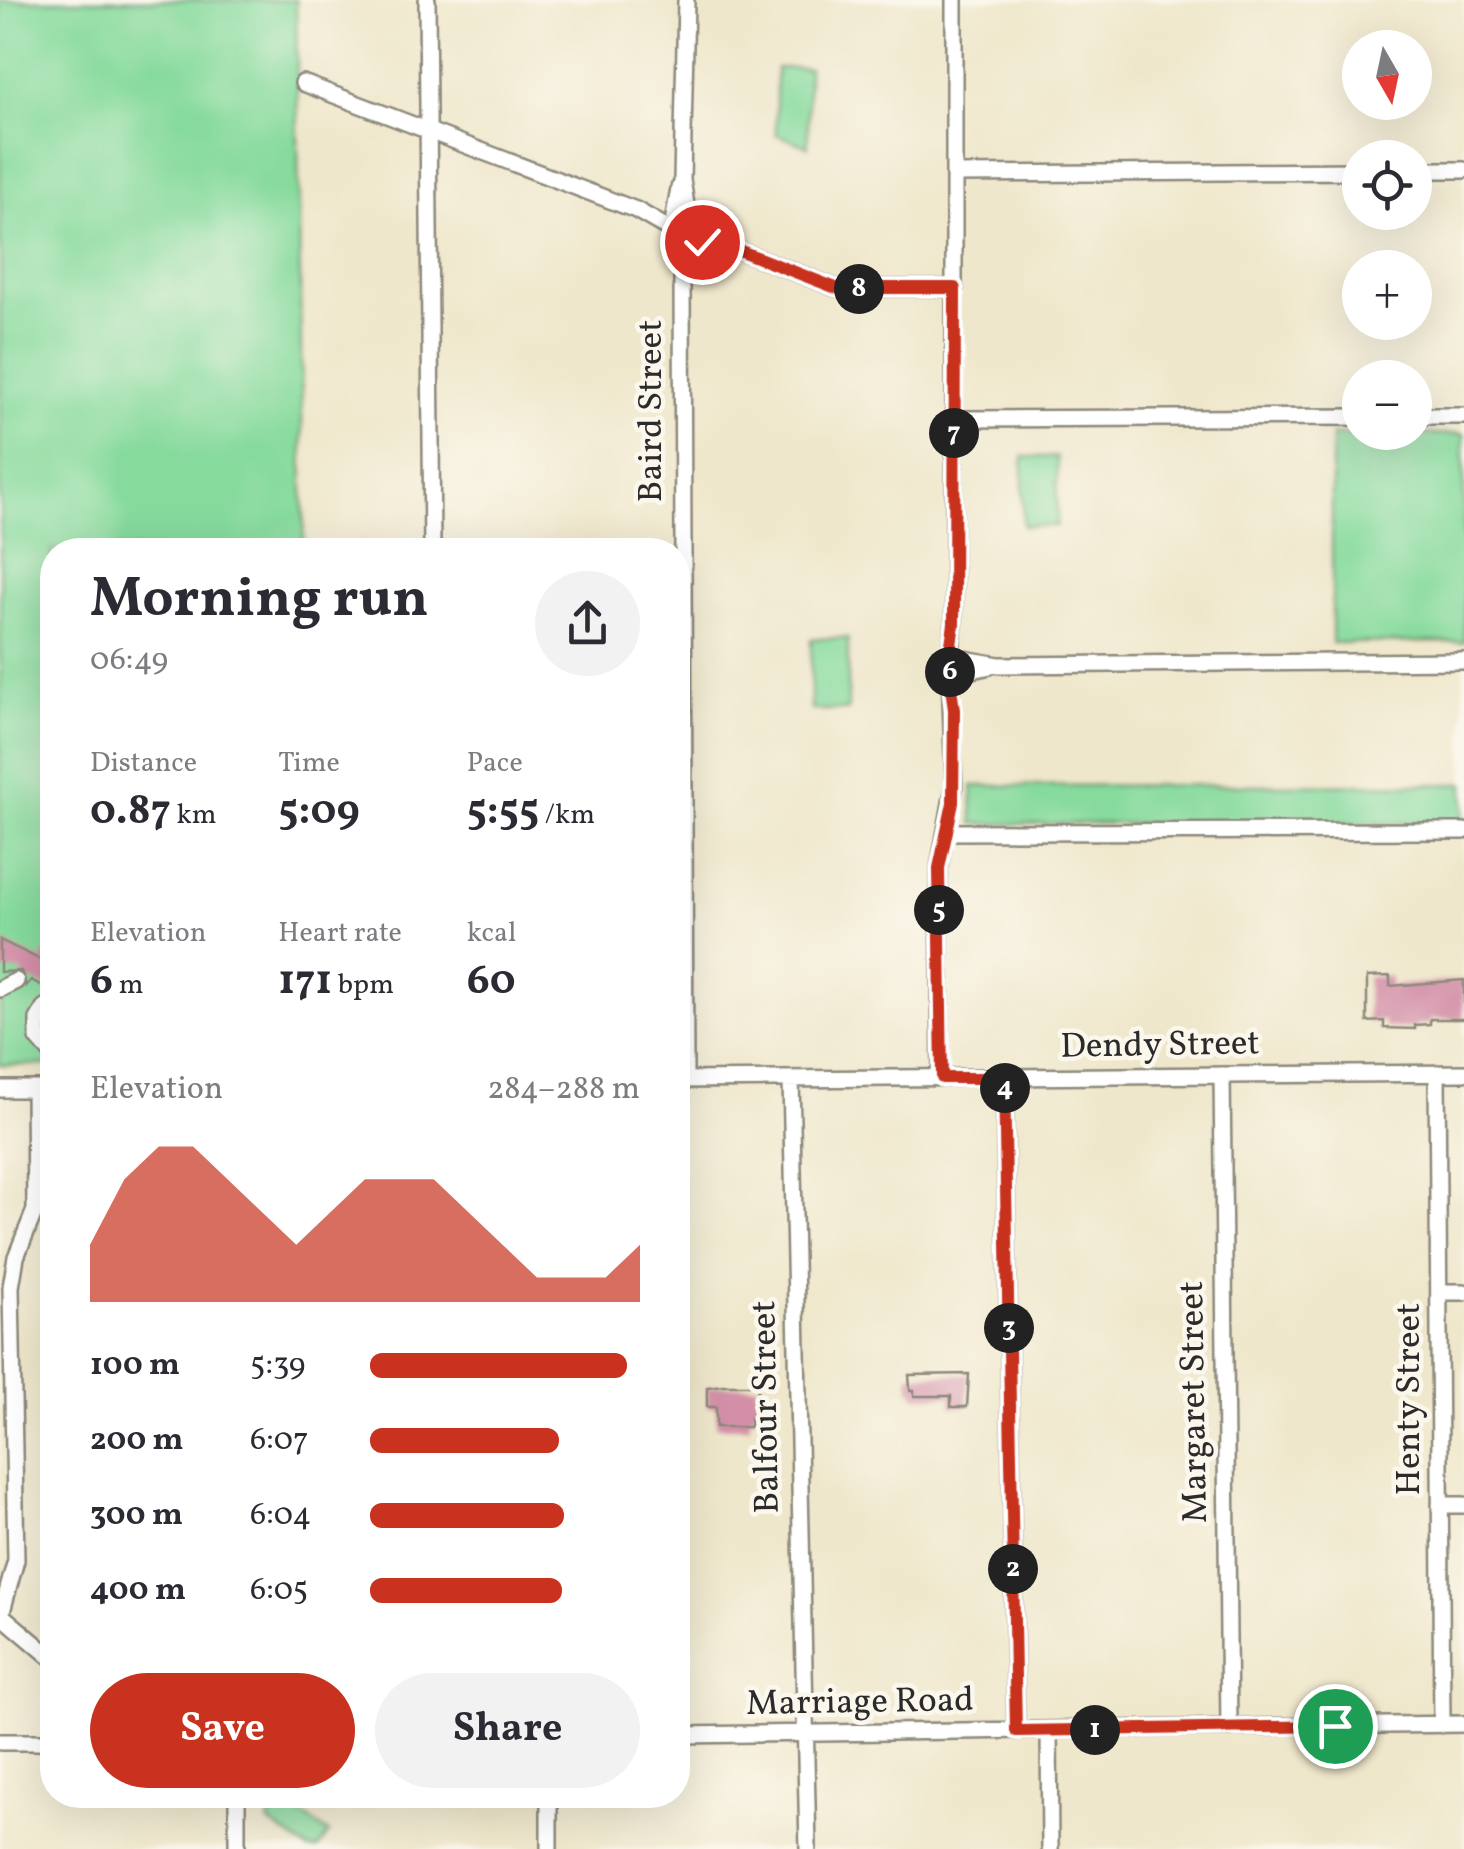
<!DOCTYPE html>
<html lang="en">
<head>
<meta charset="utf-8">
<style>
  :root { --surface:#fff; --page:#f2f2f3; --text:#2b2b33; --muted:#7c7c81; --accent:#c8321e }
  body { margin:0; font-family:Vollkorn,serif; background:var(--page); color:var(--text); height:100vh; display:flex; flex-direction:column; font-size:38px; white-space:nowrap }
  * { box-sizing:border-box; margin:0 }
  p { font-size:32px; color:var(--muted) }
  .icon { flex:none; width:55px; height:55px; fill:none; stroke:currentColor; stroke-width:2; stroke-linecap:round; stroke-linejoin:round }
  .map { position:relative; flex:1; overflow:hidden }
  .sheet { position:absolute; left:40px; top:538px; width:650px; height:1270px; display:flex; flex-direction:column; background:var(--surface); border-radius:40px; box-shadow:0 10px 40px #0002 }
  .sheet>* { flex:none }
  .needle { width:65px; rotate:171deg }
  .tools { position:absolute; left:1342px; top:30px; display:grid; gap:20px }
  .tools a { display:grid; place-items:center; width:90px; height:90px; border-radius:50%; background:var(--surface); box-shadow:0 10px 40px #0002; font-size:50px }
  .pin { position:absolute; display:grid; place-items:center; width:85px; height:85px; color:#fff; margin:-42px; border:5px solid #fff; border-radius:50%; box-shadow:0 2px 10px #0007 }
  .km { position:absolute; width:50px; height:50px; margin:-25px; border-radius:50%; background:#222; color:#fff; font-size:28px; line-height:50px; text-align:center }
  .round { display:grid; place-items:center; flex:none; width:105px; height:105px; border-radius:52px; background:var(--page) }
  .overview { display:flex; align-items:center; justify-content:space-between; height:170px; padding:0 50px }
  h1 { font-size:55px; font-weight:700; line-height:75px }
  .figures { display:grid; grid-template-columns:repeat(3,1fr); gap:15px; height:170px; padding:10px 50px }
  .figures div { display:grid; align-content:center }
  .figures b { font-size:42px; font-weight:700 }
  .figures small { font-size:28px; font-weight:400 }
  .figures p { font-size:28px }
  .chart { height:280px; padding:20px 50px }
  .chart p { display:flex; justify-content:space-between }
  .chart svg { width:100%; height:180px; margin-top:10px; fill:var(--accent); opacity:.7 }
  .cta { display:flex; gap:20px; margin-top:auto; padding:20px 50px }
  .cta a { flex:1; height:115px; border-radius:60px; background:var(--accent); color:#fff; font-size:40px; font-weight:700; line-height:115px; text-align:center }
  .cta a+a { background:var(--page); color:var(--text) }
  ul { padding:0 50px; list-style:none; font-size:32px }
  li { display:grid; grid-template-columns:160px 120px 1fr; align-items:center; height:75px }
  li i { height:25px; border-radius:12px; background:var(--accent) }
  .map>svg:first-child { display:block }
  .green { fill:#85da9c; stroke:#588264; stroke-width:2.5 }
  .building { fill:#d38fa8 }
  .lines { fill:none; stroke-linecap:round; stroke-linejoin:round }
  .minor-casing { stroke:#8d897b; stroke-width:20 }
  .minor { stroke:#fff; stroke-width:15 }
  .route-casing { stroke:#fff; stroke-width:20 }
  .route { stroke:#c8321e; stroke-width:12 }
  .labels { text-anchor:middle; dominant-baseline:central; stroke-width:9; stroke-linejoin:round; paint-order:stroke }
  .street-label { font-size:35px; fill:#2b2b2b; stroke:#fbf7ec }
</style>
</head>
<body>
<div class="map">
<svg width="1464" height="1849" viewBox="0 0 1464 1849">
  <rect width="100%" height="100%" fill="#fbf7ec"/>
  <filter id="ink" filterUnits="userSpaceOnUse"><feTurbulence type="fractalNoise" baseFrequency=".01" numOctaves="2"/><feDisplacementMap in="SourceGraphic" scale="20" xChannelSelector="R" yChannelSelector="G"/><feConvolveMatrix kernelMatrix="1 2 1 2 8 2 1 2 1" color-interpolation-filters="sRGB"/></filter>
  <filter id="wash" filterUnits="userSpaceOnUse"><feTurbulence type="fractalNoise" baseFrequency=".0048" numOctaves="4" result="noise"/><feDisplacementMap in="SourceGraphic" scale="40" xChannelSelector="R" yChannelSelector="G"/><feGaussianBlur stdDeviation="2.25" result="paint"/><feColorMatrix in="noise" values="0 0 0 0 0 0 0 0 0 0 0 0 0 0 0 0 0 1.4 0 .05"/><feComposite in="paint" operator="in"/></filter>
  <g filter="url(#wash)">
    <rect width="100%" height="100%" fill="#efe7cb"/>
    <!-- green -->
    <path class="green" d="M0 0H296L304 550H52V1065H0Z
      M776 68H808V147L776 134Z
      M1464 434V642L1332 643V435Z
      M1023 457H1057V526H1023Z
      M848 638V710H811V639Z
      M1464 784V823L973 824 972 786Z
      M282 1801 329 1833 318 1849H308L268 1822Z"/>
    <g id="blocks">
      <!-- building -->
      <path class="building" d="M52 937V991L31 980 26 986 21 971 0 972V940L41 960Z
        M1390 976V986L1464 980V1019H1430V1024L1415 1025V1029L1384 1028V1021L1367 1022V977Z
        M969 1374 967 1407H951V1396H914V1390H910L909 1375Z
        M723 1385H757L759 1410H755V1418H750V1427H716V1407H707V1387Z"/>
    </g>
  </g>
  <g filter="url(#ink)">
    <use href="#blocks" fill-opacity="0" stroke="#8d897b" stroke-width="2.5"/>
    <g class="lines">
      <defs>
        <path id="minor" d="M427 0 432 550
          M686 0 682 180 688 217
          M303 83 636 210 669 229
          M1415 170H1464
          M955 174 1360 171
          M674 217 679 188
          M692 223 728 246 836 288H955
          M1415 416H1464
          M954 419 1360 417
          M950 659 954 623V0
          M964 659 999 665 1464 661
          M964 672 990 666
          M946 832 1464 831
          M0 989 16 981
          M52 1007H45L38 1019V1038L52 1054
          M1437 1073 1442 1725
          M1222 1075 1229 1728
          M941 1078 939 868 954 787 950 672
          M1004 1078 1016 1731
          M791 1079 808 1849
          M678 1080 1464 1073
          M685 1080 682 281 686 238
          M0 1089H52
          M1439 1292H1464
          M1440 1505H1464
          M0 1614 52 1658
          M1 1615 16 1560 11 1287 16 1257 35 1210 34 1089
          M1049 1730 1050 1849
          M678 1735 1464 1724
          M0 1742H52
          M237 1795V1849
          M549 1795V1849"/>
      </defs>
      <!-- minor casing -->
      <use href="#minor" class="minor-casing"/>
      <!-- minor -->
      <use href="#minor" class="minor"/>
    </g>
  </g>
  <g class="lines" filter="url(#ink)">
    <defs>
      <path id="route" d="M702 242 728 246 836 288H955L954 624 948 664 954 710 953 803 939 868 942 1078H1004L1016 1731 1335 1726"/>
    </defs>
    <!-- route casing -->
    <use href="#route" class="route-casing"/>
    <!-- route -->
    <use href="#route" class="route"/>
  </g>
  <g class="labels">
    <!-- street labels -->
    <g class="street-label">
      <text transform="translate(652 411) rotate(-90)">Baird Street</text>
      <text transform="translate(1160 1046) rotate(-1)">Dendy Street</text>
      <text transform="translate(1410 1399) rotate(-90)">Henty Street</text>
      <text transform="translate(1195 1402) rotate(-91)">Margaret Street</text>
      <text transform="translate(767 1407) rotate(-91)">Balfour Street</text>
      <text transform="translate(860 1703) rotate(-1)">Marriage Road</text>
    </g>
  </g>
</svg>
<div class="tools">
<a><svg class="needle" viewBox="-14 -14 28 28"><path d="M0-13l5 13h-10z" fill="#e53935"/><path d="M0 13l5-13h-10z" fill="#7c7c81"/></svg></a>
<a><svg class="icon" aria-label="locate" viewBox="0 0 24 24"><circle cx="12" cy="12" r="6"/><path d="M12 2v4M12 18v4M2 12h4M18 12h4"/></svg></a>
<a>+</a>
<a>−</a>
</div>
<div class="pin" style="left:1335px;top:1726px;background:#1e9e55"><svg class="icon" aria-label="arrive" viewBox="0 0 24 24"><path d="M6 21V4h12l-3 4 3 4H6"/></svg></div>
<div class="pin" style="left:702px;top:242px;background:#d93025"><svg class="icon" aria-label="check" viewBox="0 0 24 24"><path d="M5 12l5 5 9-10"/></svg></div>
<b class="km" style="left:1095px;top:1730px">1</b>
<b class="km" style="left:1013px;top:1569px">2</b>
<b class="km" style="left:1009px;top:1328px">3</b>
<b class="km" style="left:1005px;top:1088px">4</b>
<b class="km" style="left:939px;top:910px">5</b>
<b class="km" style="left:950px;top:672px">6</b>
<b class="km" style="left:954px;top:433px">7</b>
<b class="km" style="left:859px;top:289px">8</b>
<section class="sheet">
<div class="overview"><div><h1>Morning run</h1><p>06:49</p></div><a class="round"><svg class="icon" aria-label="share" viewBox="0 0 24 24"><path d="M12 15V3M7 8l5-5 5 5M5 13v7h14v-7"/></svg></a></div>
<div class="figures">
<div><p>Distance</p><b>0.87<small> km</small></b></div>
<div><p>Time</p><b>5:09</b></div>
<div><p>Pace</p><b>5:55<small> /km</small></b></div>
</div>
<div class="figures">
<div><p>Elevation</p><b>6<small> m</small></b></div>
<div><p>Heart rate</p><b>171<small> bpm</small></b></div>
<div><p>kcal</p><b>60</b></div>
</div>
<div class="chart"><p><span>Elevation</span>284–288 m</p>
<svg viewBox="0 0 160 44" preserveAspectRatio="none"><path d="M0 44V30L10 14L20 6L30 6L40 14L50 22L60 30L70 22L80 14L90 14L100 14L110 22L120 30L130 38L140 38L150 38L160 30V44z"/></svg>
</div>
<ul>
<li><b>100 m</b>5:39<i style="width:95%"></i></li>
<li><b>200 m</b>6:07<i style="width:70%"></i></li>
<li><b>300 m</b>6:04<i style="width:72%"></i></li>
<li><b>400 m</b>6:05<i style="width:71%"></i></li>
</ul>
<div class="cta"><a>Save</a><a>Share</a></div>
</section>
</div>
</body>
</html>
